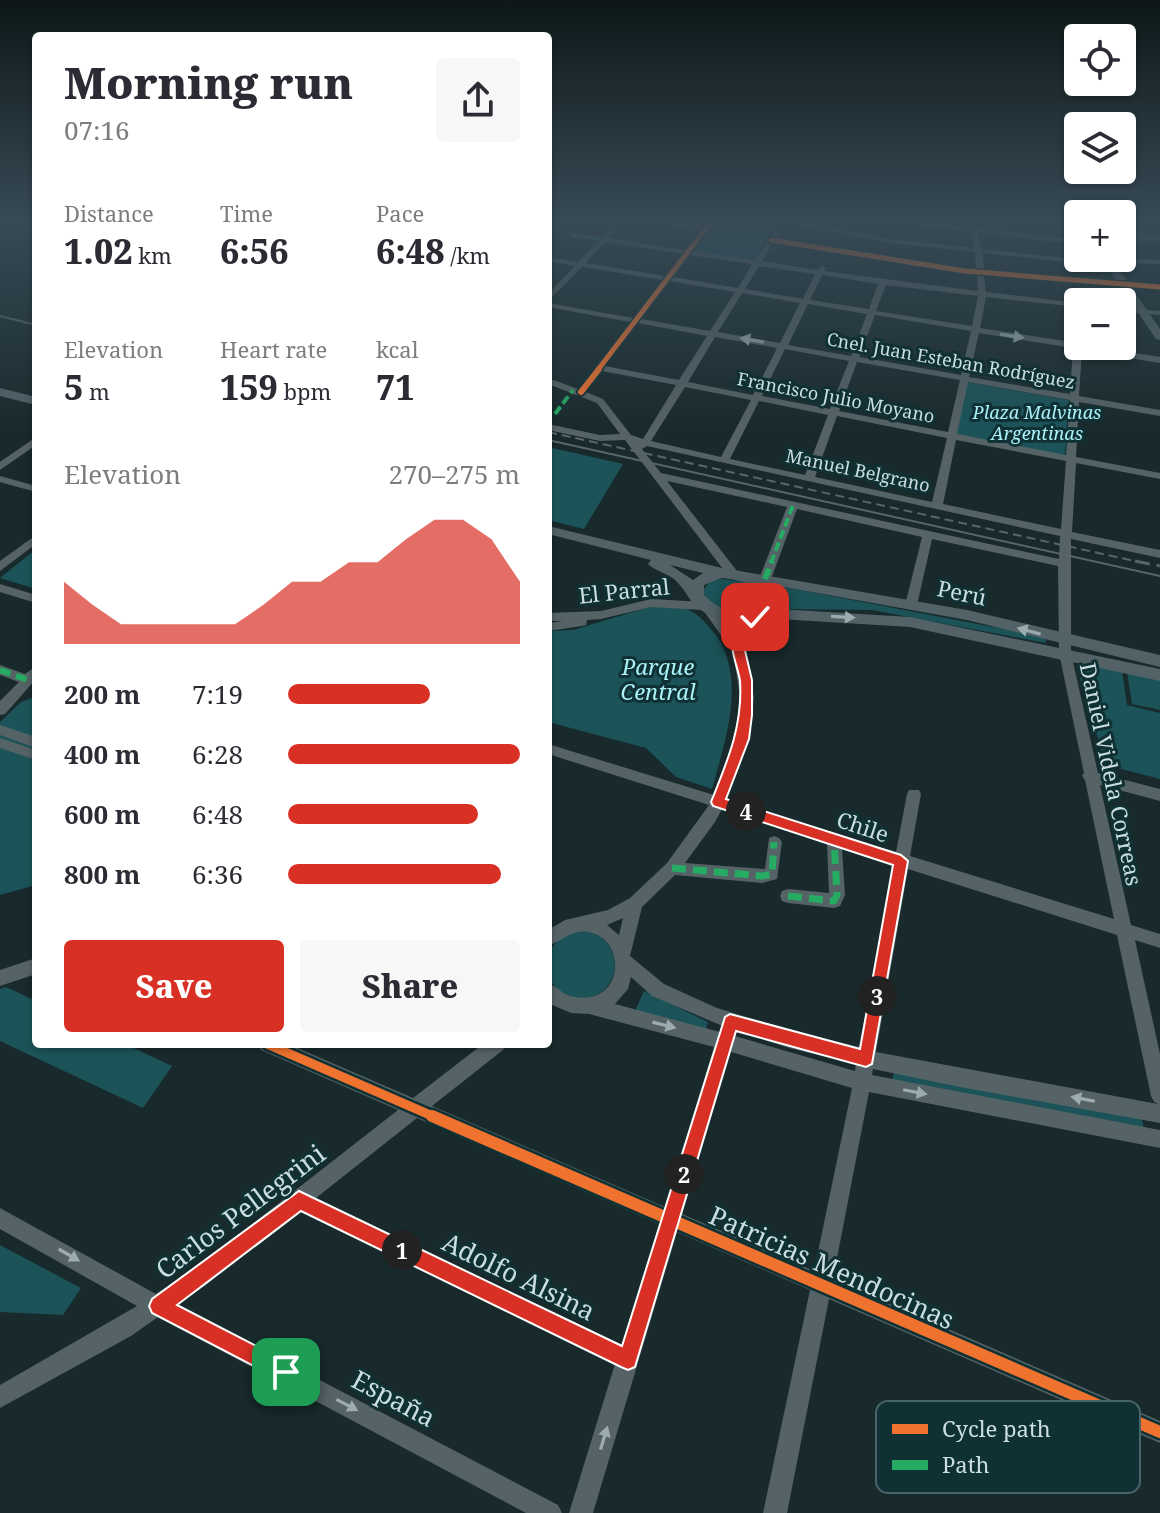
<!DOCTYPE html>
<html lang="en">
<head>
<meta charset="utf-8">
<style>
  :root { --surface:#fff; --page:#f7f7f7; --text:#2b2b33; --muted:#7c7c81; --accent:#d93025 }
  body { margin:0; font-family:"Noto Serif",serif; background:var(--page); color:var(--text); height:100vh; display:flex; flex-direction:column; font-size:30px; white-space:nowrap }
  * { box-sizing:border-box; margin:0 }
  p { font-size:26px; color:var(--muted) }
  .icon { flex:none; width:44px; height:44px; fill:none; stroke:currentColor; stroke-width:2; stroke-linecap:round; stroke-linejoin:round }
  .map { position:relative; flex:1; overflow:hidden }
  .side { position:absolute; left:32px; top:32px; width:520px; height:1016px; display:flex; flex-direction:column; background:var(--surface); border-radius:8px; box-shadow:0 2px 6px #0004 }
  .side>* { flex:none }
  .tools { position:absolute; left:1064px; top:24px; display:grid; gap:16px }
  .tools a { display:grid; place-items:center; width:72px; height:72px; border-radius:8px; background:var(--surface); box-shadow:0 2px 6px #0004; font-size:40px }
  .pin { position:absolute; display:grid; place-items:center; width:68px; height:68px; color:#fff; margin:-34px; border-radius:16px; box-shadow:0 4px 12px #0006 }
  .km { position:absolute; width:40px; height:40px; margin:-20px; border-radius:50%; background:#222; color:#fff; font-size:22px; line-height:40px; text-align:center }
  .round { display:grid; place-items:center; flex:none; width:84px; height:84px; border-radius:8px; background:var(--page) }
  .head { display:flex; align-items:center; justify-content:space-between; height:136px; padding:0 32px }
  h1 { font-size:44px; font-weight:800; line-height:60px }
  .figures { display:grid; grid-template-columns:repeat(3,1fr); gap:12px; height:136px; padding:8px 32px }
  .figures div { display:grid; align-content:center }
  .figures b { font-size:34px; font-weight:800 }
  .figures small { font-size:22px; font-weight:400 }
  .figures p { font-size:22px }
  .chart { height:224px; padding:16px 32px }
  .chart p { display:flex; justify-content:space-between }
  .chart svg { width:100%; height:144px; margin-top:8px; fill:var(--accent); opacity:.7 }
  .cta { display:flex; gap:16px; margin-top:auto; padding:16px 32px }
  .cta a { flex:1; height:92px; border-radius:8px; background:var(--accent); color:#fff; font-size:32px; font-weight:800; line-height:92px; text-align:center }
  .cta a+a { background:var(--page); color:var(--text) }
  ul { padding:0 32px; list-style:none; font-size:26px }
  li { display:grid; grid-template-columns:128px 96px 1fr; align-items:center; height:60px }
  li i { height:20px; border-radius:10px; background:var(--accent) }
  .map>svg:first-child { display:block }
  .green { fill:#1b5358 }
  .lines { fill:none; stroke-linecap:round; stroke-linejoin:round }
  .minor { fill:#556266; fill-rule:evenodd }
  .major { fill:#526267; fill-rule:evenodd }
  .tram { stroke:#596568; stroke-width:2 }
  .rail-far1 { stroke:#596568; stroke-width:2; stroke-dasharray:9 5; stroke-linecap:butt }
  .rail { stroke:#596568; stroke-width:3; stroke-dasharray:15 7; stroke-linecap:butt }
  .quiet-far3 { stroke:#26ab63; stroke-width:3; stroke-dasharray:7 3; stroke-linecap:butt }
  .quiet-far2 { stroke:#26ab63; stroke-width:4; stroke-dasharray:9 4; stroke-linecap:butt }
  .quiet-far1 { stroke:#26ab63; stroke-width:6; stroke-dasharray:11 6; stroke-linecap:butt }
  .quiet { stroke:#26ab63; stroke-width:7; stroke-dasharray:14 7; stroke-linecap:butt }
  .cycleway-far3-casing { stroke:#103134; stroke-width:8 }
  .cycleway-far2-casing { stroke:#103134; stroke-width:10 }
  .cycleway-far1-casing { stroke:#103134; stroke-width:14 }
  .cycleway-casing { stroke:#103134; stroke-width:17 }
  .cycleway-far3 { stroke:#ef722f; stroke-width:5 }
  .cycleway-far2 { stroke:#ef722f; stroke-width:6 }
  .cycleway-far1 { stroke:#ef722f; stroke-width:9 }
  .cycleway { stroke:#ef722f; stroke-width:12 }
  .oneway { fill:#9cacaf }
  .oneway2 { fill:#9bacaf }
  .route { fill:#d93025; stroke:#fff; stroke-width:2 }
  .labels { text-anchor:middle; dominant-baseline:central; stroke-width:6; stroke-linejoin:round; paint-order:stroke }
  .far-street-label { font-size:18px; fill:#cbdddf; stroke:#103134 }
  .far-park-label { font-size:18px; font-style:italic; fill:#aaf1f8; stroke:#103134 }
  .street-label { font-size:22px; fill:#cbdddf; stroke:#103134 }
  .park-label { font-size:22px; font-style:italic; fill:#aaf1f8; stroke:#103134 }
  .near-street-label { font-size:26px; fill:#cbdddf; stroke:#103134 }
  .key { fill:#103134; stroke:#486567; stroke-width:2 }
  .key-label { font-size:22px; fill:#cbdddf }
</style>
</head>
<body>
<div class="map">
<svg width="1160" height="1513" viewBox="0 0 1160 1513">
  <rect width="100%" height="100%" fill="#182a2c"/>
  <!-- green -->
  <path class="green" d="M717 219H761L777 223 754 261 694 253Z
    M967 382 1069 400 1065 456 955 435Z
    M548 447 623 464 584 529 548 520Z
    M36 549V589L0 578Z
    M721 579 747 582 766 593 769 605C750 611 708 618 703 590L710 582Z
    M774 585 1045 637 1046 643 872 610 777 609 780 597Z
    M656 605C666 606 678 605 687 609 697 613 704 621 711 629 749 673 726 738 712 789L676 777 646 748 548 722V631L573 630Z
    M1078 661 1122 671 1127 705 1160 713V779L1106 765 1080 678Z
    M1127 672 1160 680V710L1132 704Z
    M36 696V885L0 895V722L21 702Z
    M547 965a34 34 0 1 1 68 0a34 34 0 1 1-68 0Z
    M6 987 36 1001V1044H125L172 1066 143 1108 0 1041V989Z
    M644 991 708 1022 706 1029 635 1011Z
    M894 1071 1142 1119 1144 1129 892 1082Z
    M0 1245 81 1288 63 1315 0 1312Z"/>
  <g class="lines">
    <!-- minor -->
    <path class="minor" d="M618 219H625L608 238 686 250 700 231 633 219H652L703 227 709 219H716L693 251 755 260 775 232 779 234 776 239 976 270 975 252 891 243 765 219H782L891 239 974 248 970 232 873 219H898L969 227 967 219H974L976 228 1078 240V244L977 233 982 249 1111 263 1115 265 1111 267 983 253 984 271 1062 279 1160 285V289L1062 283 984 275 986 292 1078 303V307L986 297 980 328 1078 343V346H1091L1160 357V363L1082 350 1079 396 1160 410V416L1079 402 1076 457 1160 473V479L1076 463 1072 532 1160 550V558L1071 539V653L1098 773 1160 789V801L1100 785 1131 925 1160 934V948L1135 940 1160 1054V1123L960 1087 873 1069 872 1075 1160 1130V1148L869 1092 833 1279 1160 1421V1443L829 1299 787 1513H763L810 1290 677 1232 593 1513H569L615 1364 300 1211 206 1285 177 1305 558 1505 562 1513H526L158 1317 131 1336 0 1408V1385L137 1306 0 1229V1208L156 1294 192 1271 398 1110 261 1050 258 1044H288L413 1098 483 1044H506L503 1050 432 1106 665 1207 714 1047 589 1014 571 1013 550 1004 548 1002V983C558 987 564 996 575 997 624 1005 628 939 588 932 572 929 562 941 548 946V930L565 920 608 910 630 898 667 863 709 805 548 754V744L714 795 735 739 740 697 733 652 703 610 651 607 601 619 587 620 586 625 582 626 548 631V623L563 621H548V613L601 611 651 599 704 602 712 605 733 634 751 614H759L761 617 746 634 743 642 754 697 749 739 726 799 896 852 907 794 909 790H919L921 794 910 856 1114 919 1085 780 1082 776 1084 773 1059 653 1058 566 932 539 917 605 911 609 905 605 922 537 797 509 771 579 765 583 759 579 787 507 667 481 737 571V577H729L625 440 600 441 548 430V424L600 435 620 434 597 403 548 384V378L578 389 630 322 548 307V303L633 318 662 280 582 267 548 301V294L575 266 548 261V257L578 262 598 241 570 237V233L601 237ZM605 242 683 254 665 276 586 263ZM773 243 977 274 978 291 824 271 826 268 822 266 817 270 762 261ZM689 255 752 264 738 288 673 277ZM759 266 815 274 803 299 745 289ZM822 275 878 284 869 309 810 300ZM669 281 735 292 710 331 641 319ZM886 285 978 296 972 326 876 311ZM742 293 800 303 780 343 718 332ZM808 304 867 314 851 356 788 345ZM875 315 971 331 961 375 859 357ZM638 323 707 336 679 380 605 366ZM979 333 1073 348 1070 394 969 377ZM715 337 777 348 753 395 688 382ZM785 349 849 361 830 409 762 396ZM857 362 960 380 948 432 839 411ZM602 371 676 385 643 439 631 435 603 399 586 392ZM968 382 1070 400 1066 455 957 434ZM685 387 751 400 721 457 651 441ZM759 401 828 415 805 475 730 459ZM837 416 947 438 932 502 815 477ZM956 440 1066 461 1061 529 943 504ZM647 446 1060 536 1059 559 661 473 642 449ZM722 809 827 843 829 893 788 889 782 891 780 896 782 901 788 903 834 908 840 906 845 895 842 848 894 864 859 1047 789 1030 717 1008 664 984 630 956 642 907 675 875 762 883 777 879 782 842 779 838 774 836 769 838 765 869 685 863 715 822ZM908 869 1117 935 1151 1096 1154 1102 1158 1104 876 1052ZM623 918 619 935 607 925ZM631 977 652 996 725 1027 720 1032 615 1004 628 989ZM734 1030 789 1048 856 1064 855 1071 735 1036ZM731 1052 852 1088 814 1271 682 1214ZM417 1118 659 1224 622 1345 316 1198Z
      M1046 219 1078 220V224L1049 221Z
      M1124 219H1131L1144 236 1160 237V241L1122 240V236H1136Z
      M1107 258 1160 260V264L1108 262 1104 260Z
      M1122 308 1160 311V315L1122 312Z
      M36 437V445L0 470V462Z
      M0 476 36 486V492L0 482Z
      M36 535V544L0 571V561Z
      M0 584 36 595V603L0 592Z
      M0 665 25 674 36 666V679L5 714 0 715V701L19 682 0 675Z
      M0 725 36 737V748L0 735Z
      M0 738 36 750V760L0 748Z
      M36 958V974L0 986V970Z"/>
    <!-- major -->
    <path class="major" d="M1101 258H1111L1160 329V340L1156 339Z
      M0 388 36 397V405L0 396Z
      M548 526 722 568 967 610 1160 655V667L967 620 773 585 782 595 778 609 910 617 1160 669V681L910 627 762 618C740 625 712 622 695 605 687 597 684 588 675 580 667 573 655 571 648 564L651 560 548 534ZM670 565 703 573 693 580ZM722 578C739 580 754 583 766 596L765 605C745 617 719 612 704 595V585Z"/>
    <!-- tram -->
    <path class="tram" d="M0 316 36 325
      M548 440 1160 576"/>
    <!-- rail-far1 -->
    <path class="rail-far1" d="M548 432 1144 563"/>
    <!-- rail -->
    <path class="rail" d="M1135 561 1160 566"/>
    <!-- quiet-far3 -->
    <path class="quiet-far3" d="M573 235 603 240"/>
    <!-- quiet-far2 -->
    <path class="quiet-far2" d="M555 414 573 390
      M771 563 793 505"/>
    <!-- quiet-far1 -->
    <path class="quiet-far1" d="M765 579 772 561
      M0 670 28 680"/>
    <!-- quiet -->
    <path class="quiet" d="M672 868 762 876 772 874 774 842
      M788 896 834 901 837 895 834 840"/>
    <defs>
      <path id="cycleway-far3" d="M771 240 965 271 1160 287
        M597 371 713 219"/>
      <path id="cycleway-far2" d="M581 392 599 369"/>
      <path id="cycleway-far1" d="M267 1044 437 1118"/>
      <path id="cycleway" d="M432 1116 1160 1432"/>
    </defs>
    <!-- cycleway-far3 casing -->
    <use href="#cycleway-far3" class="cycleway-far3-casing"/>
    <!-- cycleway-far2 casing -->
    <use href="#cycleway-far2" class="cycleway-far2-casing"/>
    <!-- cycleway-far1 casing -->
    <use href="#cycleway-far1" class="cycleway-far1-casing"/>
    <!-- cycleway casing -->
    <use href="#cycleway" class="cycleway-casing"/>
    <!-- cycleway-far3 -->
    <use href="#cycleway-far3" class="cycleway-far3"/>
    <!-- cycleway-far2 -->
    <use href="#cycleway-far2" class="cycleway-far2"/>
    <!-- cycleway-far1 -->
    <use href="#cycleway-far1" class="cycleway-far1"/>
    <!-- cycleway -->
    <use href="#cycleway" class="cycleway"/>
  </g>
  <!-- one-way arrows -->
  <defs><path id="oneway-solid" d="M-6-.8H1V-3.2L6.5 0L1 3.2V.8H-6Z" transform="scale(2)"/></defs>
  <g class="oneway">
    <use href="#oneway-solid" transform="translate(1012 336) rotate(9)"/>
    <use href="#oneway-solid" transform="translate(752 340) rotate(-170)"/>
    <use href="#oneway-solid" transform="translate(664 1025) rotate(14)"/>
    <use href="#oneway-solid" transform="translate(915 1092) rotate(11)"/>
    <use href="#oneway-solid" transform="translate(1083 1099) rotate(-169)"/>
    <use href="#oneway-solid" transform="translate(69 1255) rotate(30)"/>
    <use href="#oneway-solid" transform="translate(347 1405) rotate(28)"/>
    <use href="#oneway-solid" transform="translate(604 1438) rotate(-73)"/>
  </g>
  <g class="oneway2">
    <use href="#oneway-solid" transform="translate(843 617) rotate(3)"/>
    <use href="#oneway-solid" transform="translate(1029 631) rotate(-165)"/>
  </g>
  <!-- sky -->
  <linearGradient id="sky" x2="0" y2="1"><stop stop-color="#0d1718"/><stop offset="0.51" stop-color="#374a56"/><stop offset="1" stop-color="#374a56" stop-opacity="0"/></linearGradient>
  <rect width="1160" height="431" fill="url(#sky)"/>
  <!-- route -->
  <path class="route" d="M751 614 761 617 745 633 743 642 752 680V715L749 739 726 799 901 855 908 861 872 1064 866 1067 736 1031 635 1367 628 1370 621 1367 301 1211 177 1305 293 1365 296 1372 293 1379 286 1382 279 1379 152 1313 149 1306 152 1299 299 1191 622 1346 725 1017 730 1014 860 1049 893 865 713 806 711 802C727 762 743 726 740 681 738 667 730 652 733 638 734 628 743 621 751 614Z"/>
  <g class="labels">
    <!-- far-street labels -->
    <g class="far-street-label">
      <text transform="translate(951 360) rotate(10)">Cnel. Juan Esteban Rodríguez</text>
      <text transform="translate(836 397) rotate(11)">Francisco Julio Moyano</text>
      <text transform="translate(858 470) rotate(12)">Manuel Belgrano</text>
    </g>
    <!-- far-park labels -->
    <g class="far-park-label">
      <text x="1037" y="412">Plaza Malvinas<tspan x="1037" dy="21">Argentinas</tspan></text>
    </g>
    <!-- street labels -->
    <g class="street-label">
      <text transform="translate(624 590) rotate(-6)">El Parral</text>
      <text transform="translate(962 592) rotate(12)">Perú</text>
      <text transform="translate(1112 774) rotate(78)">Daniel Videla Correas</text>
      <text transform="translate(863 826) rotate(18)">Chile</text>
    </g>
    <!-- park labels -->
    <g class="park-label">
      <text x="658" y="666">Parque<tspan x="658" dy="25">Central</tspan></text>
    </g>
    <!-- near-street labels -->
    <g class="near-street-label">
      <text transform="translate(240 1211) rotate(-37)">Carlos Pellegrini</text>
      <text transform="translate(832 1267) rotate(24)">Patricias Mendocinas</text>
      <text transform="translate(519 1276) rotate(26)">Adolfo Alsina</text>
      <text transform="translate(394 1398) rotate(28)">España</text>
    </g>
  </g>
  <!-- legend -->
  <rect x="876" y="1401" width="264" height="92" rx="12" class="key"/>
  <rect x="892" y="1424" width="36" height="10" fill="#ef722f"/>
  <rect x="892" y="1460" width="36" height="10" fill="#26ab63"/>
  <g class="key-label">
    <text x="942" y="1437">Cycle path</text>
    <text x="942" y="1473">Path</text>
  </g>
</svg>
<div class="tools">
<a><svg class="icon" aria-label="locate" viewBox="0 0 24 24"><circle cx="12" cy="12" r="6"/><path d="M12 2v4M12 18v4M2 12h4M18 12h4"/></svg></a>
<a><svg class="icon" aria-label="layers" viewBox="0 0 24 24"><path d="M12 4l9 5-9 5-9-5zM3 14l9 5 9-5"/></svg></a>
<a>+</a>
<a>−</a>
</div>
<div class="pin" style="left:286px;top:1372px;background:#1e9e55"><svg class="icon" aria-label="arrive" viewBox="0 0 24 24"><path d="M6 21V4h12l-3 4 3 4H6"/></svg></div>
<div class="pin" style="left:755px;top:617px;background:#d93025"><svg class="icon" aria-label="check" viewBox="0 0 24 24"><path d="M5 12l5 5 9-10"/></svg></div>
<b class="km" style="left:402px;top:1250px">1</b>
<b class="km" style="left:684px;top:1174px">2</b>
<b class="km" style="left:877px;top:996px">3</b>
<b class="km" style="left:746px;top:811px">4</b>
<section class="side">
<div class="head"><div><h1>Morning run</h1><p>07:16</p></div><a class="round"><svg class="icon" aria-label="share" viewBox="0 0 24 24"><path d="M12 15V3M7 8l5-5 5 5M5 13v7h14v-7"/></svg></a></div>
<div class="figures">
<div><p>Distance</p><b>1.02<small> km</small></b></div>
<div><p>Time</p><b>6:56</b></div>
<div><p>Pace</p><b>6:48<small> /km</small></b></div>
</div>
<div class="figures">
<div><p>Elevation</p><b>5<small> m</small></b></div>
<div><p>Heart rate</p><b>159<small> bpm</small></b></div>
<div><p>kcal</p><b>71</b></div>
</div>
<div class="chart"><p><span>Elevation</span>270–275 m</p>
<svg viewBox="0 0 160 44" preserveAspectRatio="none"><path d="M0 44V25L10 32L20 38L30 38L40 38L50 38L60 38L70 32L80 25L90 25L100 19L110 19L120 12L130 6L140 6L150 12L160 25V44z"/></svg>
</div>
<ul>
<li><b>200 m</b>7:19<i style="width:61%"></i></li>
<li><b>400 m</b>6:28<i style="width:100%"></i></li>
<li><b>600 m</b>6:48<i style="width:82%"></i></li>
<li><b>800 m</b>6:36<i style="width:92%"></i></li>
</ul>
<div class="cta"><a>Save</a><a>Share</a></div>
</section>
</div>
</body>
</html>
